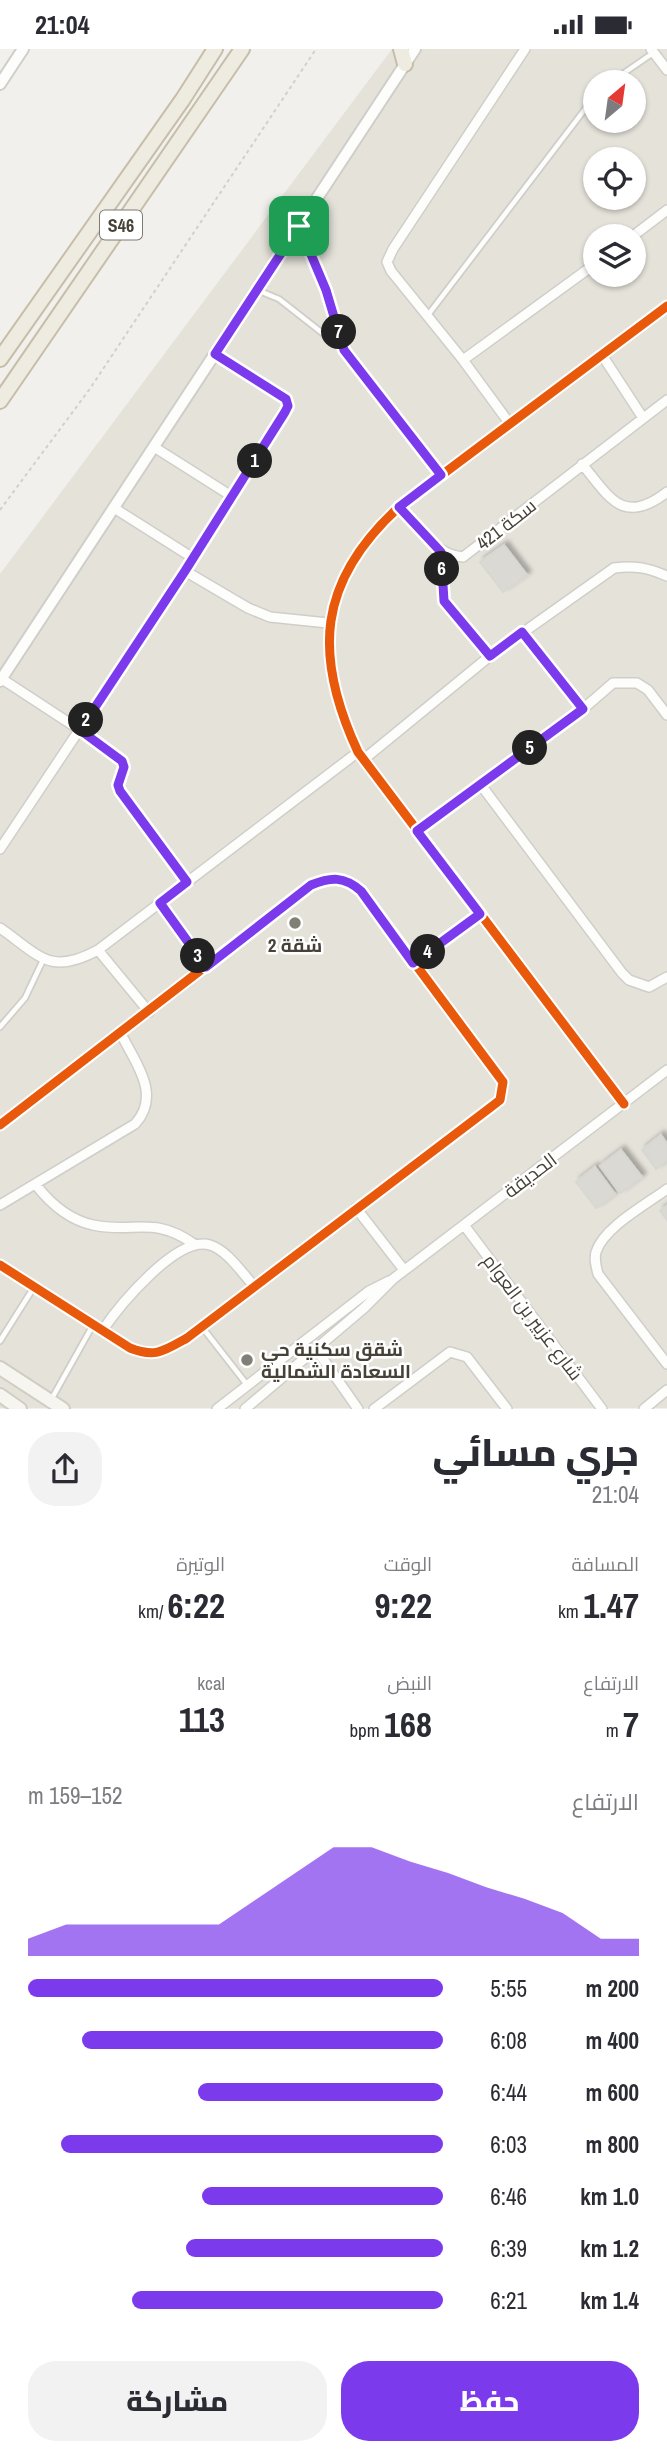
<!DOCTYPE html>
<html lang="ar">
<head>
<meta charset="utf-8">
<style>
  :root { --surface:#fff; --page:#f2f2f3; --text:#2b2b33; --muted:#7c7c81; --accent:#7c3aed }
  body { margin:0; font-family:"Archivo Narrow",Cairo,sans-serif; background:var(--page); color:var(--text); direction:rtl; height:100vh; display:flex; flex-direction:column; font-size:26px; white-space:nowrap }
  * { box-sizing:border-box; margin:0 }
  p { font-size:23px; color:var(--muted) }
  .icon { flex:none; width:38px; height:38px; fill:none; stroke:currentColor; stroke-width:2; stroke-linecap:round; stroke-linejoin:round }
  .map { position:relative; height:1360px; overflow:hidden; direction:ltr }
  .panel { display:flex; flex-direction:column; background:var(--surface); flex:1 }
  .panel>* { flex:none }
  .needle { width:46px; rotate:29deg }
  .tools { position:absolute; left:583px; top:21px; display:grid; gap:14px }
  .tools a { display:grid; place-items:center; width:63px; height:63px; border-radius:50%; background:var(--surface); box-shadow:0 2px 5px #0004; font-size:35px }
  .pin { position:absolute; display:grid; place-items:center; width:60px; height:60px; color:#fff; margin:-30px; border-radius:14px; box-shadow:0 4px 10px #0006 }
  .km { position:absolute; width:35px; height:35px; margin:-18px; border-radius:50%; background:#222; color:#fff; font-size:19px; line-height:35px; text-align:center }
  .round { display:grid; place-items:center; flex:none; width:74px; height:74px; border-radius:28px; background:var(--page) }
  .overview { display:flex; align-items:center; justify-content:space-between; height:119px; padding:0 28px }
  h1 { font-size:38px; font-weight:800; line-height:52px }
  .metrics { display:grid; grid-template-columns:repeat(3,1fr); gap:10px; height:119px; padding:7px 28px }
  .metrics div { display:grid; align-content:center }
  .metrics b { font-size:35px; font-weight:800 }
  .metrics small { font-size:19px; font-weight:400 }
  .metrics p { font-size:19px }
  .chart { height:196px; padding:14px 28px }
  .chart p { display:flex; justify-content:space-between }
  .chart svg { width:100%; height:126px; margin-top:7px; fill:var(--accent); opacity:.7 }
  .cta { display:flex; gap:14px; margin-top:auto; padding:14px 28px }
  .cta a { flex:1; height:80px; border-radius:28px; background:var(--accent); color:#fff; font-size:28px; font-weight:800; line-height:80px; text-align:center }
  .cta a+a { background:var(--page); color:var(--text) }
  ul { padding:0 28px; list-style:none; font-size:23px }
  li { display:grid; grid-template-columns:112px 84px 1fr; align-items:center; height:52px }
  li i { height:18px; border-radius:9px; background:var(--accent) }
  .status { display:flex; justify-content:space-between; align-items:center; height:49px; padding:0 35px; background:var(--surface); direction:ltr }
  .status svg { height:19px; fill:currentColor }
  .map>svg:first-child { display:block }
  .residential { fill:#e5e2da; fill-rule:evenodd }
  .building { fill:#dbd9d4; stroke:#d9d7d2; stroke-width:2; filter:url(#shadow) }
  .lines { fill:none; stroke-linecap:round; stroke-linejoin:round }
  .service-casing { stroke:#cfcec9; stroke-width:8 }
  .minor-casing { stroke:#cfcec9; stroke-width:12 }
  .tertiary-casing { stroke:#cfcec9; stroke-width:14 }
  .secondary-casing { stroke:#d0cdc3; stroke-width:16 }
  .trunk-casing { stroke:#c7bea9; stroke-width:18 }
  .path { stroke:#d1d0cb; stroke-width:2; stroke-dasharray:3.5 3.5; stroke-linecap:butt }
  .service { stroke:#fdfdfc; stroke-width:4.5 }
  .minor { stroke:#fdfdfc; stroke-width:9 }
  .tertiary { stroke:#fdfdfc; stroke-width:10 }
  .secondary { stroke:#f6f5f0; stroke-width:12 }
  .trunk { stroke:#eeebe0; stroke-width:14 }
  .cycleway-casing { stroke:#fff; stroke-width:13 }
  .cycleway { stroke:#e8590c; stroke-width:9 }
  .route-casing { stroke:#fff; stroke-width:14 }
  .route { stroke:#7c3aed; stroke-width:9 }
  .poi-dot { fill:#827f77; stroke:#fff; stroke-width:2.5 }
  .labels { text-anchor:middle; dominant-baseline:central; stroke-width:5; stroke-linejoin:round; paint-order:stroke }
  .shield { fill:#fff; stroke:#7e7b74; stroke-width:2 }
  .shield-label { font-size:18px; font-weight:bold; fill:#474238 }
  .street-label { font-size:19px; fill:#474238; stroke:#fff }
  .poi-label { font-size:19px; font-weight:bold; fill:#474238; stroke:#fff }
</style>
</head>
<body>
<div class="status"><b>21:04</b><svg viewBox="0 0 49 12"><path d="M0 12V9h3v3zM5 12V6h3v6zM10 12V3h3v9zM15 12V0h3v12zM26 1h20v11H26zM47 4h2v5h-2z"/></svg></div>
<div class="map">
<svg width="667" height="1360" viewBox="0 0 667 1360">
  <defs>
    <filter id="shadow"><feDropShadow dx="4" dy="-4" stdDeviation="2" flood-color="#0004"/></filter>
  </defs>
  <rect width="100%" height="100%" fill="#f1f0ec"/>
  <!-- residential -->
  <path class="residential" d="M392 0H667V1359H0V525ZM595 33H634V72H595ZM595 110H634V149H595ZM595 187H634V226H595Z"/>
  <!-- building -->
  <path class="building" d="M504 496 527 526 503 543 480 513Z
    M661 1086 667 1095V1111L656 1120 642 1101Z
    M621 1101 642 1128 620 1144 600 1117Z
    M595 1118 615 1145 596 1159 576 1133Z
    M667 1157V1171L660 1162Z"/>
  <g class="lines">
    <defs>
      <path id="service" d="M611 33 653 4
        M300 177 326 241 343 300
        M257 241 279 250 344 301 441 425
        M428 266 595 47
        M523 584 583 659
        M0 978 25 949 44 909
        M202 1278 248 1337
        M0 1292 34 1238
        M51 1351 93 1276"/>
      <path id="minor" d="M651 0 667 21
        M633 187 667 161
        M602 306 643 369
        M463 311 595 215
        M510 375 463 311 391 222 387 213 393 200 525 0
        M154 398 233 448
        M582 415C610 449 623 477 667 443
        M399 458C417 477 435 506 463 508L667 351
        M114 459 193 509
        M441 503 444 552 490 607
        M185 522 248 559 270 568 328 574
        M2 630 80 681 122 712 124 718 118 736 120 742 187 833
        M363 711 490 607 614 519C635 516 648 519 667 527
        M481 736 622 924 629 931 649 938 667 928
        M417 782 583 660 613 634H637L648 641 667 666
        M0 800 185 522 285 364 287 357 286 350 215 305
        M160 854 206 918
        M0 879C40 907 50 927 98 901L358 703
        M98 901 149 963
        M413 914 480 865
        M624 1055 358 703C313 606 317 533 399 458L667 257
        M0 1076 311 836C331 828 344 827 361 842L503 1033 500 1051 491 1058 187 1289C164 1302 155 1309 130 1299L0 1216
        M36 1136C50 1154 70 1171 93 1176 134 1185 153 1166 194 1195
        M667 1140C647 1155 604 1178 596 1203 594 1210 596 1217 598 1225L667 1315
        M0 1156 135 1075C162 1046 135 1013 121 985
        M356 1159 404 1221
        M464 1176 602 1360
        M102 1282C119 1257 177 1186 210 1196 227 1201 242 1224 254 1237
        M316 1300 358 1360
        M217 1360 369 1242 389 1232
        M245 1360 364 1259 393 1230 667 1021
        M374 1360 450 1303 467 1308 507 1360
        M644 1360 667 1341"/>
      <path id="tertiary" d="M0 35 23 0
        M0 632 415 0"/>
      <path id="secondary" d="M0 1319 63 1360
        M0 1346 20 1360"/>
      <path id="trunk" d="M401 0 405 15
        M0 310 183 50 215 0
        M0 352 242 0"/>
    </defs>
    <!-- service casing -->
    <use href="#service" class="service-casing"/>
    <!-- minor casing -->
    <use href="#minor" class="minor-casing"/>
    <!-- tertiary casing -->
    <use href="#tertiary" class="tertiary-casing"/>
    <!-- secondary casing -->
    <use href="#secondary" class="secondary-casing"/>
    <!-- trunk casing -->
    <use href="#trunk" class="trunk-casing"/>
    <!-- path -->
    <path class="path" d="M0 461 89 341 316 0"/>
    <!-- service -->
    <use href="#service" class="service"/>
    <!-- minor -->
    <use href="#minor" class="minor"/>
    <!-- tertiary -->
    <use href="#tertiary" class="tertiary"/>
    <!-- secondary -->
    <use href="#secondary" class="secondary"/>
    <!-- trunk -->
    <use href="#trunk" class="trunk"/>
    <defs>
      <path id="cycleway" d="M624 1055 358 703C313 606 317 533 399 458L667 257
        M0 1076 311 836C331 828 344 827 361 842L503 1033 500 1051 491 1058 187 1289C164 1302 155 1309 130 1299L0 1216"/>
    </defs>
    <!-- cycleway casing -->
    <use href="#cycleway" class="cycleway-casing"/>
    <!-- cycleway -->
    <use href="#cycleway" class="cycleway"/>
  </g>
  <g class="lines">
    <defs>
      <path id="route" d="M299 177 326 241 344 301 441 426 399 458 441 503 444 552 490 607 522 583 583 660 417 782 480 865 413 914 361 842C344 827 331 828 311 836L206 918 160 854 187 833 120 742 118 736 124 718 122 712 80 681 185 522 285 363 288 357 286 350 215 305Z"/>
    </defs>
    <!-- route casing -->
    <use href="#route" class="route-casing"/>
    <!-- route -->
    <use href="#route" class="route"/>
  </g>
  <!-- markers -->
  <g class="poi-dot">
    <circle cx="295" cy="874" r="7"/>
    <circle cx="247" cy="1311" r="7"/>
  </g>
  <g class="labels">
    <!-- shield labels -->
    <rect class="shield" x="100" y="161.5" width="42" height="29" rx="5"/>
    <g class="shield-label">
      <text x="121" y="176">S46</text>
    </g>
    <!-- street labels -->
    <g class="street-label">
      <text transform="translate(506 475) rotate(-38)">سكة 421</text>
      <text transform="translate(530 1126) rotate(-37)">الحديقة</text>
      <text transform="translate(533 1268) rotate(53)">شارع عزبير بن العوام</text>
    </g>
    <!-- poi labels -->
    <g class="poi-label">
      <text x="295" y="896">شقة 2</text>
      <text x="261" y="1300" text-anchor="start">شقق سكنية حي<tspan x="261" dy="22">السعادة الشمالية</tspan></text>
    </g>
  </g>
</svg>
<div class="tools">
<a><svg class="needle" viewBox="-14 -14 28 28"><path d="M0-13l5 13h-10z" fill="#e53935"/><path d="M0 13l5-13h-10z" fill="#7c7c81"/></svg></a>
<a><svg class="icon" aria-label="locate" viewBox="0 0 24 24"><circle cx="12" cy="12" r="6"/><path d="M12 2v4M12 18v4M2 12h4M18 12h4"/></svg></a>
<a><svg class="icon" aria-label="layers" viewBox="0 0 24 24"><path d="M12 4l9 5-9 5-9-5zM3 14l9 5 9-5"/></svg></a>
</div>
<div class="pin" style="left:299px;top:177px;background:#1e9e55"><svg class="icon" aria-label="arrive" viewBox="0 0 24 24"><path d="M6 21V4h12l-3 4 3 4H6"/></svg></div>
<b class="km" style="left:255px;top:412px">1</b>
<b class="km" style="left:86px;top:671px">2</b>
<b class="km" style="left:198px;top:907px">3</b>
<b class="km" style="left:428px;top:903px">4</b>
<b class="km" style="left:530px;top:699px">5</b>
<b class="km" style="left:442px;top:520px">6</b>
<b class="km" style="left:339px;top:283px">7</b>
</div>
<section class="panel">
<div class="overview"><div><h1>جري مسائي</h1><p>21:04</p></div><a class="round"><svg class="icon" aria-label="share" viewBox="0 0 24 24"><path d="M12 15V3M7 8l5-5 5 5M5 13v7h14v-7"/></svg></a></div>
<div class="metrics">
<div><p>المسافة</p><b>1.47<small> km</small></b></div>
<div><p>الوقت</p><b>9:22</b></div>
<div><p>الوتيرة</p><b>6:22<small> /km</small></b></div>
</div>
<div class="metrics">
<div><p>الارتفاع</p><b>7<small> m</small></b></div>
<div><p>النبض</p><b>168<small> bpm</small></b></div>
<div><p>kcal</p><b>113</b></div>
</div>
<div class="chart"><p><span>الارتفاع</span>152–159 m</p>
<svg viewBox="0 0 160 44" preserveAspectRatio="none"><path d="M0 44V38L10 33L20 33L30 33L40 33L50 33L60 24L70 15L80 6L90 6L100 11L110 15L120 20L130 24L140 29L150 38L160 38V44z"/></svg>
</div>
<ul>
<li><b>200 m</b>5:55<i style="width:100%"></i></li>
<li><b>400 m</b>6:08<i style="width:87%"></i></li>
<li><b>600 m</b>6:44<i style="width:59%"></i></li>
<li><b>800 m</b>6:03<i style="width:92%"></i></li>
<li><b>1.0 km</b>6:46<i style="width:58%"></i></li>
<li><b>1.2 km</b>6:39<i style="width:62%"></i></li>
<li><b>1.4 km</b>6:21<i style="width:75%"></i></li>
</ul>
<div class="cta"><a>حفظ</a><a>مشاركة</a></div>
</section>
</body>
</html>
